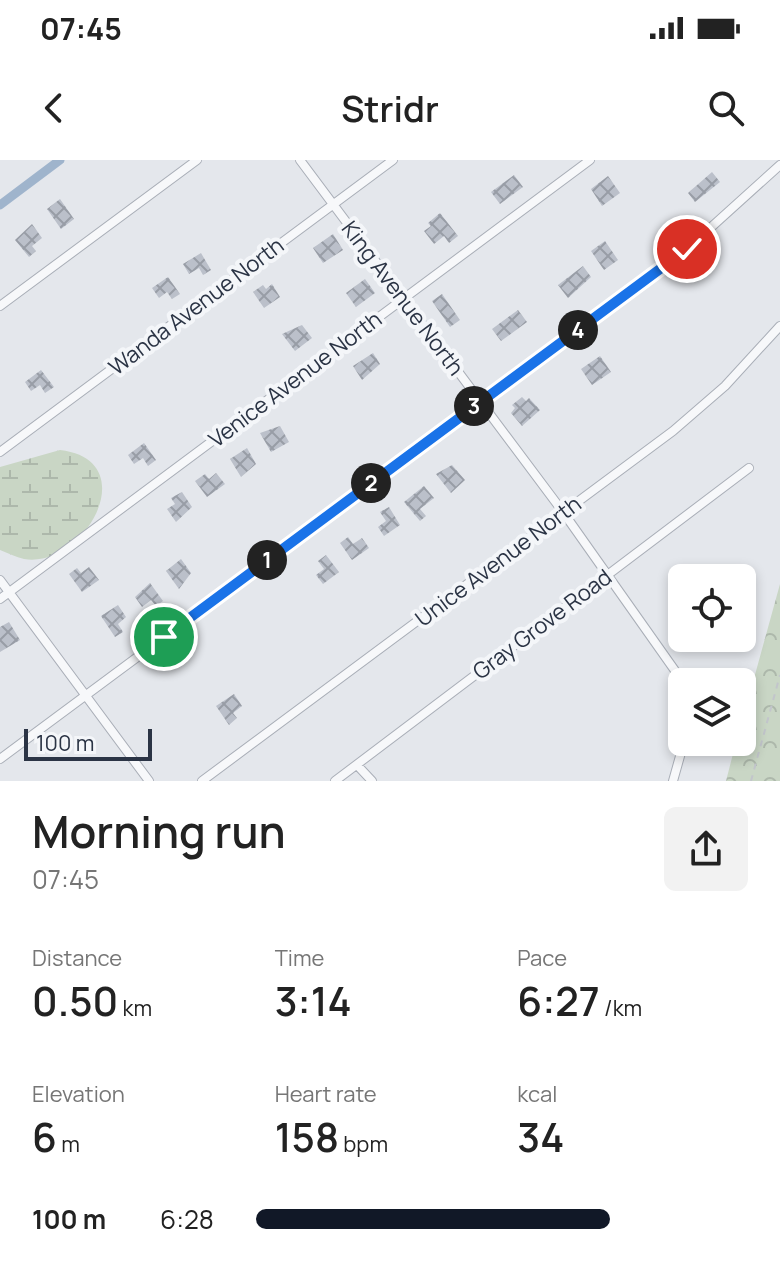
<!DOCTYPE html>
<html lang="en">
<head>
<meta charset="utf-8">
<style>
  :root { --surface:#fff; --page:#f2f2f2; --text:#222; --muted:#767676; --accent:#111827 }
  body { margin:0; font-family:Manrope,sans-serif; background:var(--page); color:var(--text); height:100vh; display:flex; flex-direction:column; font-size:30px; white-space:nowrap }
  * { box-sizing:border-box; margin:0 }
  p { font-size:26px; color:var(--muted) }
  .icon { flex:none; width:44px; height:44px; fill:none; stroke:currentColor; stroke-width:2; stroke-linecap:round; stroke-linejoin:round }
  .map { position:relative; height:621px; overflow:hidden }
  .panel { display:flex; flex-direction:column; background:var(--surface); flex:1 }
  .panel>* { flex:none }
  .fabs { position:absolute; left:668px; top:404px; display:grid; gap:16px }
  .fabs a { display:grid; place-items:center; width:88px; height:88px; border-radius:12px; background:var(--surface); box-shadow:0 4px 12px #0003; font-size:40px }
  .scale { position:absolute; left:24px; bottom:20px; width:128px; box-sizing:border-box; padding-left:8px; border:4px solid #2b3445; border-top:0; font-size:22px; line-height:28px; white-space:nowrap; color:#2b3445; -webkit-text-stroke:6px #f4f6f9; paint-order:stroke }
  .pin { position:absolute; display:grid; place-items:center; width:68px; height:68px; color:#fff; margin:-34px; border:4px solid #fff; border-radius:50%; box-shadow:0 2px 8px #0007 }
  .km { position:absolute; width:40px; height:40px; margin:-20px; border-radius:50%; background:#222; color:#fff; font-size:22px; line-height:40px; text-align:center }
  .round { display:grid; place-items:center; flex:none; width:84px; height:84px; border-radius:12px; background:var(--page) }
  .overview { display:flex; align-items:center; justify-content:space-between; height:136px; padding:0 32px }
  h1 { font-size:44px; font-weight:600; line-height:60px }
  .stats { display:grid; grid-template-columns:repeat(3,1fr); gap:12px; height:136px; padding:8px 32px }
  .stats div { display:grid; align-content:center }
  .stats b { font-size:40px; font-weight:600 }
  .stats small { font-size:22px; font-weight:400 }
  .stats p { font-size:22px }
  ul { padding:0 32px; list-style:none; font-size:26px }
  li { display:grid; grid-template-columns:128px 96px 1fr; align-items:center; height:60px }
  li i { height:20px; border-radius:10px; background:var(--accent) }
  .status { display:flex; justify-content:space-between; align-items:center; height:56px; padding:0 40px; background:var(--surface); direction:ltr }
  .status svg { height:22px; fill:currentColor }
  header { display:flex; justify-content:space-between; align-items:center; height:104px; padding:0 32px; background:var(--surface); font-size:36px; font-weight:600 }
  .map>svg:first-child { display:block }
  .wetland { fill:url(#wetland-marsh) }
  .park { fill:url(#park-crowns) }
  .lines { fill:none; stroke-linecap:round; stroke-linejoin:round }
  .canal { stroke:#9fb4cc; stroke-width:9 }
  .building { fill:url(#building-cross-hatch) }
  .minor-casing { stroke:#a9aeb7; stroke-width:10 }
  .path { stroke:#c2c5cb; stroke-width:2; stroke-dasharray:6 6; stroke-linecap:butt }
  .minor { stroke:#f7f8fa; stroke-width:8 }
  .route-casing { stroke:#fff; stroke-width:16 }
  .route { stroke:#1a73e8; stroke-width:10 }
  .labels { text-anchor:middle; dominant-baseline:central; stroke-width:8; stroke-linejoin:round; paint-order:stroke }
  .street-label { font-size:22px; fill:#2b3445; stroke:#f4f6f9 }
</style>
</head>
<body>
<div class="status"><b>07:45</b><svg viewBox="0 0 49 12"><path d="M0 12V9h3v3zM5 12V6h3v6zM10 12V3h3v9zM15 12V0h3v12zM26 1h20v11H26zM47 4h2v5h-2z"/></svg></div>
<header><svg class="icon" aria-label="back" viewBox="0 0 24 24"><path d="M15 5l-7 7 7 7"/></svg>Stridr<svg class="icon" aria-label="search" viewBox="0 0 24 24"><circle cx="10" cy="10" r="6"/><path d="M15 15l6 6"/></svg></header>
<div class="map">
<svg width="780" height="621" viewBox="0 0 780 621">
  <defs>
    <pattern id="wetland-marsh" width="20" height="14" patternUnits="userSpaceOnUse" patternTransform="scale(2)"><rect width="20" height="14" fill="#c9d6c5"/><path d="M1 5h8M5 5V1M11 12h8M15 12V8" fill="none" stroke="#adb8ab"/></pattern>
    <pattern id="park-crowns" width="20" height="18" patternUnits="userSpaceOnUse" patternTransform="scale(2)"><rect width="20" height="18" fill="#c9d6c5"/><path d="M2 6a3 3 0 1 1 6 0M12 15a3 3 0 1 1 6 0" fill="none" stroke="#adb8ab"/></pattern>
    <pattern id="building-cross-hatch" width="8" height="8" patternUnits="userSpaceOnUse" patternTransform="scale(2)"><rect width="8" height="8" fill="#bbc0ca"/><path d="M0 0l8 8M0 8l8-8" fill="none" stroke="#989da6"/></pattern>
  </defs>
  <rect width="100%" height="100%" fill="#e4e7ec"/>
  <!-- wetland -->
  <path class="wetland" d="M60 290C145 300 85 409 24 399 16 397 8 393 0 390V307Z"/>
  <!-- park -->
  <path class="park" d="M780 424V621H726L736 582H742V562Z"/>
  <g class="lines">
    <!-- canal -->
    <path class="canal" d="M0 45 60 0"/>
  </g>
  <!-- building -->
  <path class="building" d="M712 12 720 22 695 42 688 33Z
    M514 15 523 27 500 44 491 32Z
    M608 16 620 33 602 46 591 29Z
    M60 39 74 59 61 69 47 49Z
    M440 53 458 76 449 83 444 76 434 84 424 71 431 66 428 63Z
    M32 64 42 78 32 86 36 91 29 97 15 80Z
    M333 74 343 90 323 103 313 88Z
    M605 81 618 100 604 110 591 91Z
    M201 93 211 110 203 115 199 108 189 114 183 104Z
    M583 106 591 117 568 138 558 125Z
    M168 117 180 134 172 139 167 132 159 138 152 128Z
    M365 119 375 133 356 147 346 133Z
    M272 124 280 137 264 148 253 132 263 125 266 129Z
    M442 134 460 160 450 167 432 141Z
    M518 150 527 162 501 181 492 169Z
    M302 165 312 178 295 191 282 174Z
    M373 193 380 204 362 220 353 206Z
    M600 196 611 212 592 225 581 209Z
    M41 210 54 227 45 233 40 225 31 231 25 222Z
    M522 237 526 241 529 238 540 250 522 266 511 253 515 248 512 245Z
    M280 266 289 282 271 292 260 273Z
    M144 283 156 300 148 306 143 298 134 304 128 295Z
    M247 288 256 304 241 317 230 299Z
    M452 305 465 320 451 333 436 314Z
    M216 313 225 324 207 337 195 321 205 314 209 319Z
    M424 326 434 338 420 349 426 356 420 361 404 342Z
    M182 332 192 347 176 362 167 349 175 344 171 338Z
    M389 347 400 365 384 376 378 367 386 361 380 352Z
    M348 377 353 384 362 378 369 388 352 400 340 383Z
    M326 395 339 412 323 424 316 415 324 409 318 401Z
    M181 399 191 413 179 429 166 411Z
    M89 407 99 420 82 432 69 414 77 408 81 413Z
    M150 423 163 441 156 446 151 440 142 447 135 437Z
    M118 445 126 457 118 464 123 472 115 477 101 456Z
    M9 462 20 480 0 492V467Z
    M234 534 242 546 233 553 237 558 229 565 216 546Z"/>
  <g class="lines">
    <defs>
      <path id="minor" d="M300 0 563 352 683 522
        M0 146 197 0
        M0 292 393 0
        M0 420 149 621
        M0 439 590 0
        M0 599 687 89 780 5
        M357 605 372 621
        M202 621 673 271 725 226 780 166
        M335 621 749 308
        M673 621 684 582"/>
    </defs>
    <!-- minor casing -->
    <use href="#minor" class="minor-casing"/>
    <!-- path -->
    <path class="path" d="M751 621 780 515"/>
    <!-- minor -->
    <use href="#minor" class="minor"/>
  </g>
  <g class="lines">
    <defs>
      <path id="route" d="M164 477 687 89"/>
    </defs>
    <!-- route casing -->
    <use href="#route" class="route-casing"/>
    <!-- route -->
    <use href="#route" class="route"/>
  </g>
  <g class="labels">
    <!-- street labels -->
    <g class="street-label">
      <text transform="translate(403 138) rotate(53)">King Avenue North</text>
      <text transform="translate(196 146) rotate(-37)">Wanda Avenue North</text>
      <text transform="translate(295 219) rotate(-37)">Venice Avenue North</text>
      <text transform="translate(498 401) rotate(-37)">Unice Avenue North</text>
      <text transform="translate(542 464) rotate(-37)">Gray Grove Road</text>
    </g>
  </g>
</svg>
<div class="fabs">
<a><svg class="icon" aria-label="locate" viewBox="0 0 24 24"><circle cx="12" cy="12" r="6"/><path d="M12 2v4M12 18v4M2 12h4M18 12h4"/></svg></a>
<a><svg class="icon" aria-label="layers" viewBox="0 0 24 24"><path d="M12 4l9 5-9 5-9-5zM3 14l9 5 9-5"/></svg></a>
</div>
<div class="scale">100 m</div>
<div class="pin" style="left:164px;top:477px;background:#1e9e55"><svg class="icon" aria-label="arrive" viewBox="0 0 24 24"><path d="M6 21V4h12l-3 4 3 4H6"/></svg></div>
<div class="pin" style="left:687px;top:89px;background:#d93025"><svg class="icon" aria-label="check" viewBox="0 0 24 24"><path d="M5 12l5 5 9-10"/></svg></div>
<b class="km" style="left:267px;top:400px">1</b>
<b class="km" style="left:371px;top:323px">2</b>
<b class="km" style="left:474px;top:246px">3</b>
<b class="km" style="left:578px;top:170px">4</b>
</div>
<section class="panel">
<div class="overview"><div><h1>Morning run</h1><p>07:45</p></div><a class="round"><svg class="icon" aria-label="share" viewBox="0 0 24 24"><path d="M12 15V3M7 8l5-5 5 5M5 13v7h14v-7"/></svg></a></div>
<div class="stats">
<div><p>Distance</p><b>0.50<small> km</small></b></div>
<div><p>Time</p><b>3:14</b></div>
<div><p>Pace</p><b>6:27<small> /km</small></b></div>
</div>
<div class="stats">
<div><p>Elevation</p><b>6<small> m</small></b></div>
<div><p>Heart rate</p><b>158<small> bpm</small></b></div>
<div><p>kcal</p><b>34</b></div>
</div>
<ul>
<li><b>100 m</b>6:28<i style="width:72%"></i></li>
</ul>
</section>
</body>
</html>
